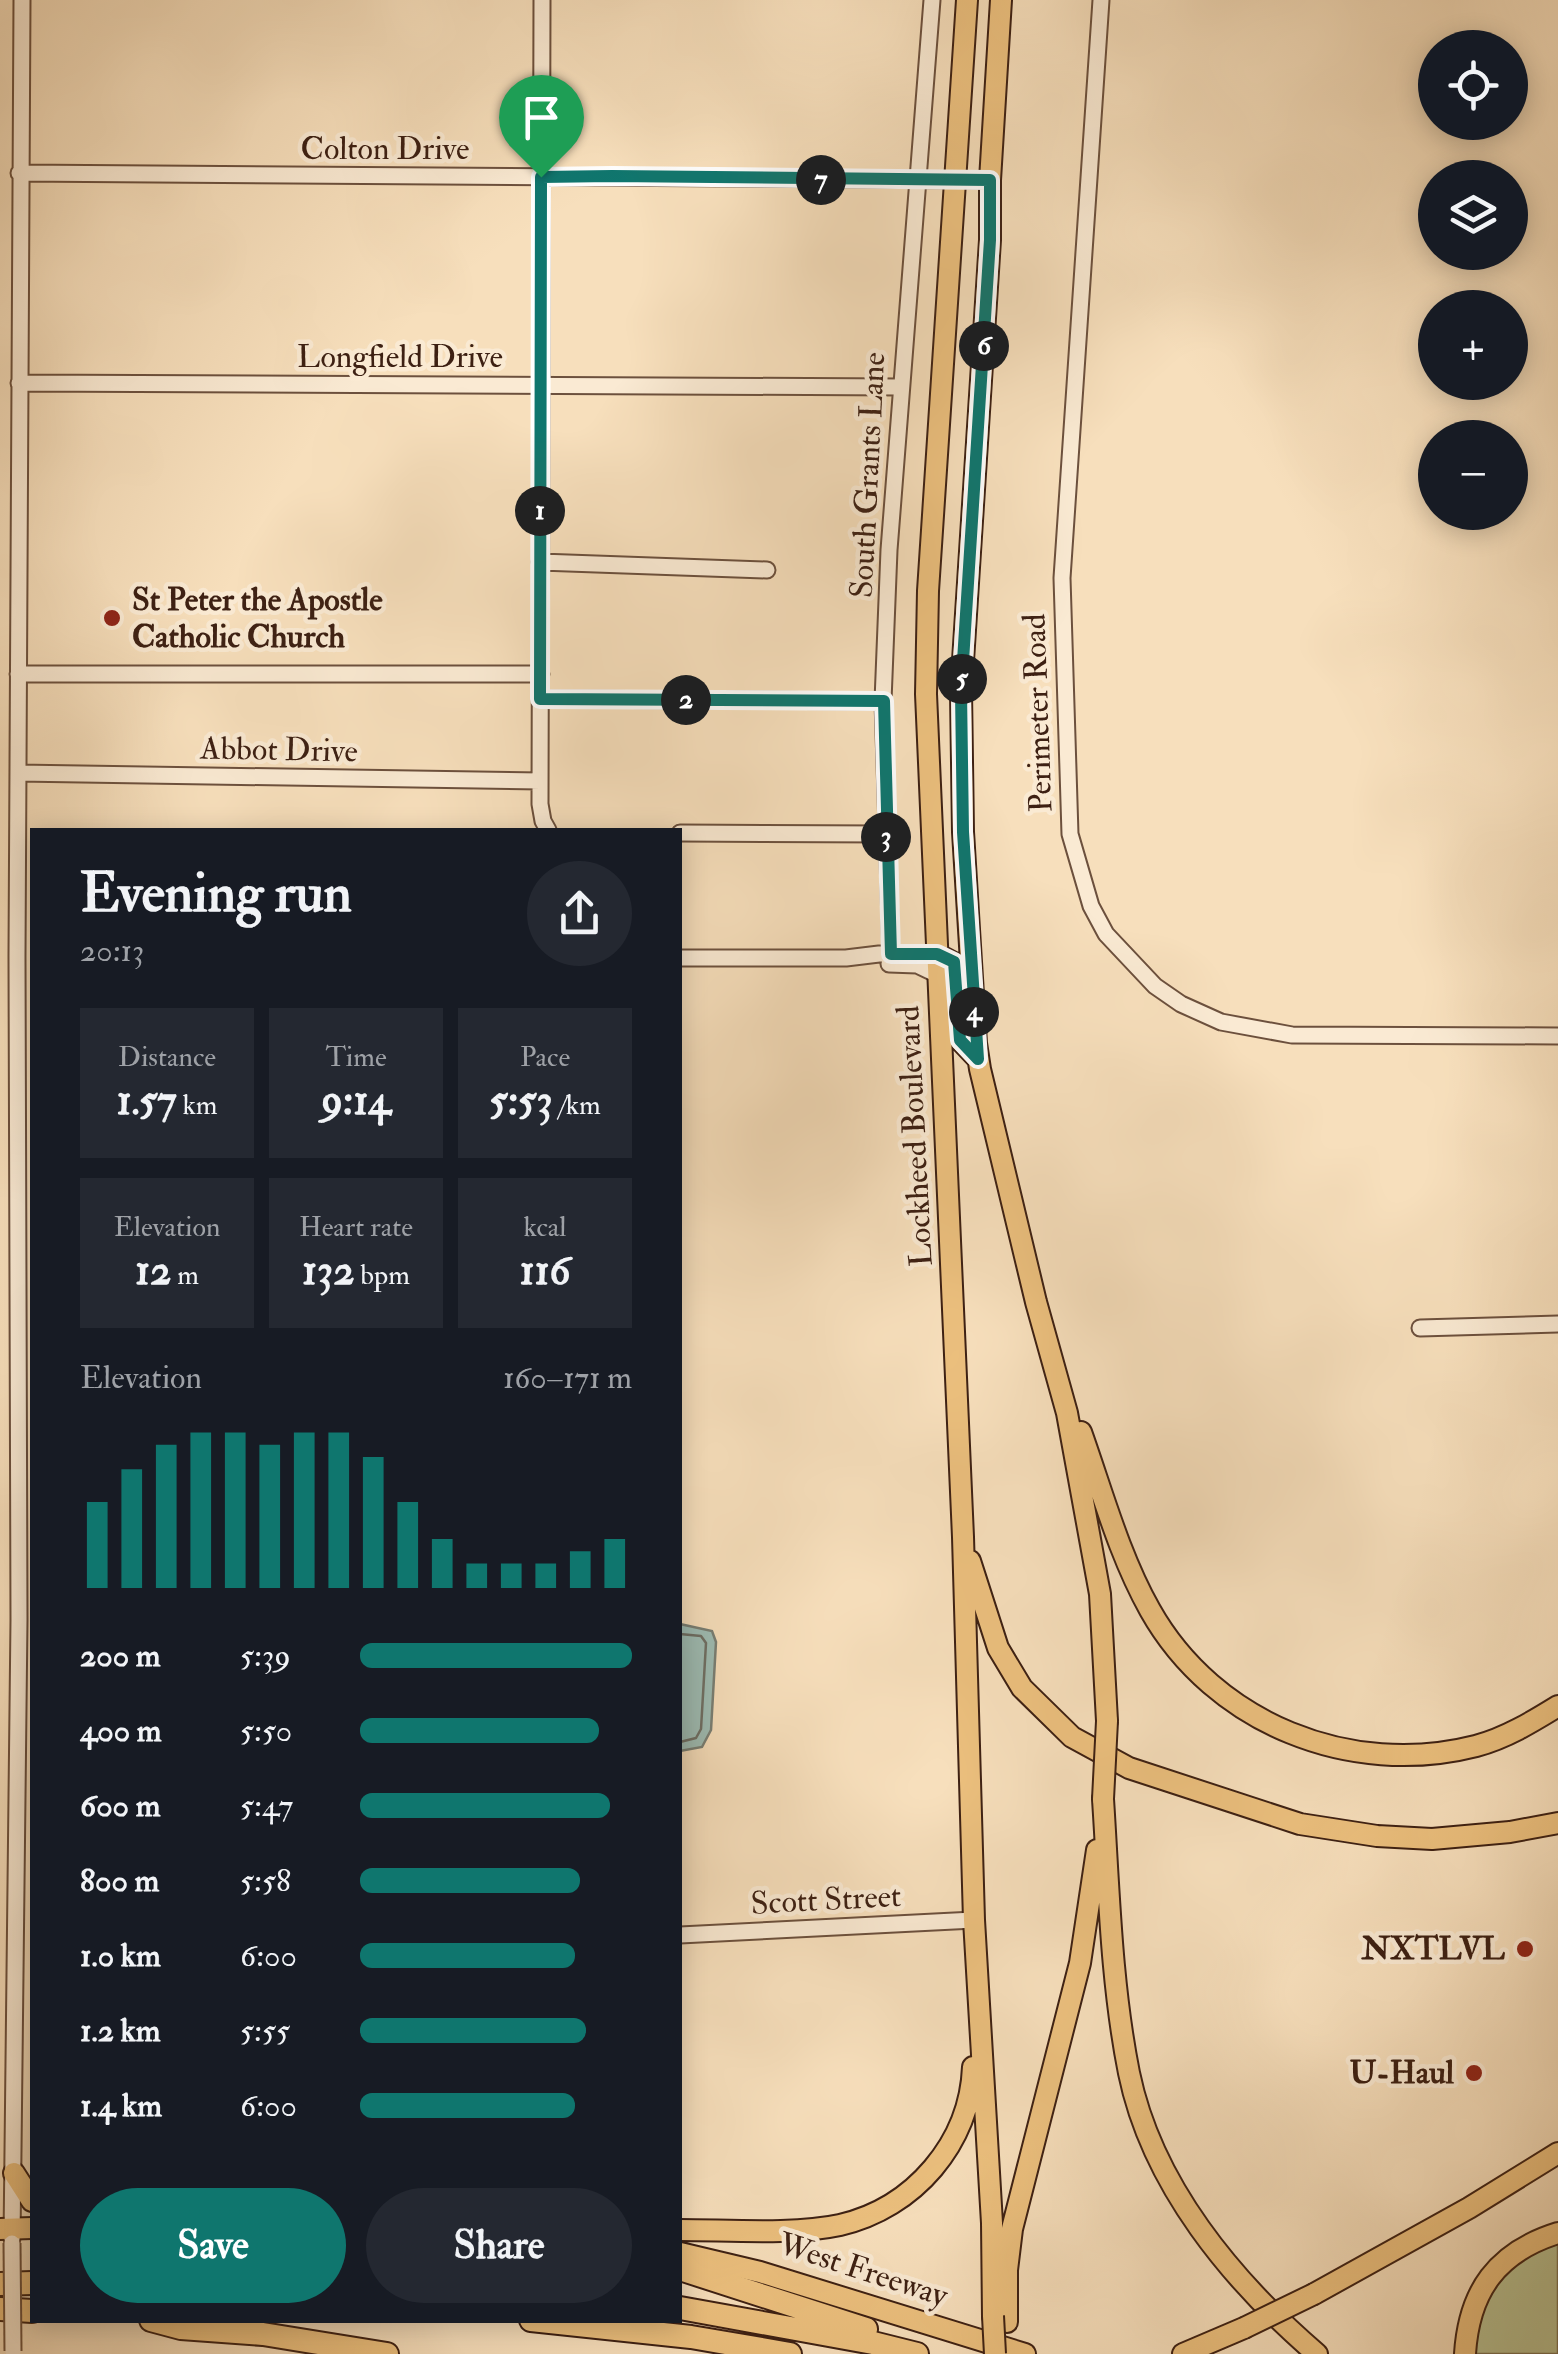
<!DOCTYPE html>
<html lang="en">
<head>
<meta charset="utf-8">
<style>
  :root { --surface:#171b24; --page:#242831; --text:#f1f3f6; --muted:#9ea1a6; --accent:#0f766e }
  body { margin:0; font-family:"IM FELL Double Pica",serif; background:var(--page); color:var(--text); height:100vh; display:flex; flex-direction:column; font-size:38px; white-space:nowrap }
  * { box-sizing:border-box; margin:0 }
  p { font-size:32px; color:var(--muted) }
  .icon { flex:none; width:55px; height:55px; fill:none; stroke:currentColor; stroke-width:2; stroke-linecap:round; stroke-linejoin:round }
  .map { position:relative; flex:1; overflow:hidden }
  .sheet { position:absolute; left:30px; top:828px; width:652px; height:1495px; display:flex; flex-direction:column; background:var(--surface); border-radius:0px; box-shadow:0 5px 25px #0003 }
  .sheet>* { flex:none }
  .controls { position:absolute; left:1418px; top:30px; display:grid; gap:20px }
  .controls a { display:grid; place-items:center; width:110px; height:110px; border-radius:50%; background:var(--surface); box-shadow:0 5px 25px #0003; font-size:50px }
  .pin { position:absolute; display:grid; place-items:center; width:85px; height:85px; color:#fff; margin:-102px -42px; border-radius:50% 50% 50% 0; rotate:-45deg; box-shadow:0 0 10px #0007 }
  .pin .icon { rotate:45deg }
  .km { position:absolute; width:50px; height:50px; margin:-25px; border-radius:50%; background:#222; color:#fff; font-size:28px; line-height:50px; text-align:center }
  .round { display:grid; place-items:center; flex:none; width:105px; height:105px; border-radius:52px; background:var(--page) }
  .summary { display:flex; align-items:center; justify-content:space-between; height:170px; padding:0 50px }
  h1 { font-size:55px; font-weight:700; line-height:75px }
  .stats { display:grid; grid-template-columns:repeat(3,1fr); gap:15px; height:170px; padding:10px 50px }
  .stats div { display:grid; align-content:center; border-radius:0px; background:var(--page); text-align:center }
  .stats b { font-size:42px; font-weight:700 }
  .stats small { font-size:28px; font-weight:400 }
  .stats p { font-size:28px }
  .chart { height:280px; padding:20px 50px }
  .chart p { display:flex; justify-content:space-between }
  .chart svg { width:100%; height:180px; margin-top:10px; stroke:var(--accent); stroke-width:6 }
  .primary-button { display:flex; gap:20px; margin-top:auto; padding:20px 50px }
  .primary-button a { flex:1; height:115px; border-radius:60px; background:var(--accent); color:#fff; font-size:40px; font-weight:700; line-height:115px; text-align:center }
  .primary-button a+a { background:var(--page); color:var(--text) }
  ul { padding:0 50px; list-style:none; font-size:32px }
  li { display:grid; grid-template-columns:160px 120px 1fr; align-items:center; height:75px }
  li i { height:25px; border-radius:12px; background:var(--accent) }
  .map>svg:first-child { display:block }
  .green { fill:#b8c394; stroke:#7a7254; stroke-width:2.5 }
  .water { fill:#9dbcb4; stroke:#777e74; stroke-width:2.5 }
  .lines { fill:none; stroke-linecap:round; stroke-linejoin:round }
  .shore { stroke:#6d6e64; stroke-width:2.5 }
  .minor-casing { stroke:#6c503d; stroke-width:19 }
  .major-casing { stroke:#3d2013; stroke-width:24 }
  .highway-casing { stroke:#3d2013; stroke-width:26 }
  .minor { stroke:#faead3; stroke-width:15 }
  .major { stroke:#ecc07e; stroke-width:20 }
  .highway { stroke:#ecc07e; stroke-width:22 }
  .minor-bridge-casing { stroke:#6c503d; stroke-width:19; stroke-linecap:butt }
  .major-bridge-casing { stroke:#3d2013; stroke-width:24; stroke-linecap:butt }
  .minor-bridge { stroke:#faead3; stroke-width:15 }
  .major-bridge { stroke:#ecc07e; stroke-width:20 }
  .route-casing { stroke:#fff; stroke-width:20 }
  .route { stroke:#0f766e; stroke-width:12 }
  .poi-dot { fill:#8f2418; stroke:#faead3; stroke-width:4 }
  .labels { text-anchor:middle; dominant-baseline:central; stroke-width:9; stroke-linejoin:round; paint-order:stroke }
  .street-label { font-size:32px; fill:#3d2013; stroke:#faead3 }
  .poi-label { font-size:32px; font-weight:bold; fill:#3d2013; stroke:#faead3; text-anchor:end }
</style>
</head>
<body>
<div class="map">
<svg width="1558" height="2354" viewBox="0 0 1558 2354">
  <rect width="100%" height="100%" fill="#f7dfbc"/>
  <filter id="stains"><feTurbulence type="fractalNoise" baseFrequency=".002" numOctaves="4"/><feColorMatrix values="0 0 0 0 .2 0 0 0 0 .09 0 0 0 0 .02 0 0 0 .5 -.17"/></filter>
  <radialGradient id="worn" r=".72"><stop offset=".6" stop-color="#630" stop-opacity="0"/><stop offset="1" stop-color="#630" stop-opacity=".3"/></radialGradient>
  <!-- green -->
  <path class="green" d="M1558 2240V2354H1472L1485 2293 1534 2246Z"/>
  <!-- water -->
  <path class="water" d="M680 1624 712 1631 716 1642 711 1730 702 1747 680 1751Z"/>
  <g class="lines">
    <!-- shore -->
    <path class="shore" d="M680 1634 701 1636 706 1643 701 1729 696 1738 680 1742"/>
    <defs>
      <path id="minor" d="M542 0 540 804 543 821 548 830
        M1101 0 1062 578 1070 834 1091 906 1106 934 1155 986 1181 1004 1221 1022 1292 1035 1558 1036
        M19 173 990 180
        M19 383 900 387
        M540 562 767 570
        M18 674H541
        M540 699 883 701
        M18 773 540 781
        M680 833 886 834
        M891 954 883 701 889 550 932 0
        M680 958H846L879 954H937
        M889 964 917 965 938 975
        M1420 1328 1558 1324
        M680 1935 974 1920
        M12 2239 19 1620 17 956 22 0"/>
      <path id="major" d="M967 0 928 591 926 694 963 1537 974 1920 992 2223 993 2316
        M1001 0 990 180V240L961 692 963 832 976 1043 980 1069 1036 1302 1067 1413 1100 1594 1107 1721
        M937 954 954 963 960 1040 978 1059
        M1081 1432C1102 1491 1119 1555 1150 1610 1214 1724 1351 1778 1476 1746 1506 1738 1532 1722 1558 1706
        M970 1561 998 1648 1022 1688 1072 1737 1129 1768 1300 1824 1377 1836 1432 1839 1510 1832 1558 1823
        M1103 1799C1109 1890 1111 1983 1129 2073 1152 2185 1232 2281 1317 2354
        M14 2173 32 2201
        M0 2229 32 2228
        M680 2230C728 2230 794 2235 840 2225 914 2208 970 2143 973 2067
        M680 2253 760 2272 1025 2354
        M1314 2294 1469 2208 1558 2153
        M1007 2322V2270L1012 2229 1080 1963 1097 1850
        M1183 2354 1244 2328
        M1465 2354C1469 2291 1497 2252 1558 2233"/>
      <path id="highway" d="M680 2269 866 2329
        M0 2284 32 2283
        M680 2308 873 2343 917 2354
        M0 2309 32 2311
        M151 2320 181 2328 263 2334 387 2354
        M531 2320 691 2337 790 2354"/>
    </defs>
    <!-- minor casing -->
    <use href="#minor" class="minor-casing"/>
    <!-- major casing -->
    <use href="#major" class="major-casing"/>
    <!-- highway casing -->
    <use href="#highway" class="highway-casing"/>
    <!-- minor -->
    <use href="#minor" class="minor"/>
    <!-- major -->
    <use href="#major" class="major"/>
    <!-- highway -->
    <use href="#highway" class="highway"/>
    <defs>
      <path id="minor-bridge" d="M12 2243 13 2351"/>
      <path id="major-bridge" d="M1103 1799 1107 1721
        M993 2316 995 2354
        M1244 2328 1314 2294"/>
    </defs>
    <!-- minor-bridge casing -->
    <use href="#minor-bridge" class="minor-bridge-casing"/>
    <!-- major-bridge casing -->
    <use href="#major-bridge" class="major-bridge-casing"/>
    <!-- minor-bridge -->
    <use href="#minor-bridge" class="minor-bridge"/>
    <!-- major-bridge -->
    <use href="#major-bridge" class="major-bridge"/>
  </g>
  <g class="lines">
    <defs>
      <path id="route" d="M612 176 990 180V240L961 692 963 832 978 1059 960 1040 954 962 937 954H891L884 701 540 699 541 177Z"/>
    </defs>
    <!-- route casing -->
    <use href="#route" class="route-casing"/>
    <!-- route -->
    <use href="#route" class="route"/>
  </g>
  <!-- markers -->
  <g class="poi-dot">
    <circle cx="112" cy="618" r="10"/>
    <circle cx="1525" cy="1949" r="10"/>
    <circle cx="1474" cy="2073" r="10"/>
  </g>
  <g class="labels">
    <!-- street labels -->
    <g class="street-label">
      <text x="385" y="149">Colton Drive</text>
      <text x="400" y="357">Longfield Drive</text>
      <text transform="translate(868 475) rotate(-87)">South Grants Lane</text>
      <text transform="translate(1038 713) rotate(-92)">Perimeter Road</text>
      <text transform="translate(279 750) rotate(1)">Abbot Drive</text>
      <text transform="translate(915 1136) rotate(-93)">Lockheed Boulevard</text>
      <text transform="translate(826 1900) rotate(-3)">Scott Street</text>
      <text transform="translate(863 2270) rotate(18)">West Freeway</text>
    </g>
    <!-- poi labels -->
    <g class="poi-label">
      <text x="132" y="600" text-anchor="start">St Peter the Apostle<tspan x="132" dy="37">Catholic Church</tspan></text>
      <text x="1505" y="1949">NXTLVL</text>
      <text x="1454" y="2073">U-Haul</text>
    </g>
  </g>
  <rect width="100%" height="100%" filter="url(#stains)"/>
  <rect width="100%" height="100%" fill="url(#worn)"/>
</svg>
<div class="controls">
<a><svg class="icon" aria-label="locate" viewBox="0 0 24 24"><circle cx="12" cy="12" r="6"/><path d="M12 2v4M12 18v4M2 12h4M18 12h4"/></svg></a>
<a><svg class="icon" aria-label="layers" viewBox="0 0 24 24"><path d="M12 4l9 5-9 5-9-5zM3 14l9 5 9-5"/></svg></a>
<a>+</a>
<a>−</a>
</div>
<div class="pin" style="left:541px;top:177px;background:#1e9e55"><svg class="icon" aria-label="arrive" viewBox="0 0 24 24"><path d="M6 21V4h12l-3 4 3 4H6"/></svg></div>
<b class="km" style="left:540px;top:511px">1</b>
<b class="km" style="left:686px;top:700px">2</b>
<b class="km" style="left:886px;top:837px">3</b>
<b class="km" style="left:974px;top:1012px">4</b>
<b class="km" style="left:962px;top:679px">5</b>
<b class="km" style="left:984px;top:346px">6</b>
<b class="km" style="left:821px;top:180px">7</b>
<section class="sheet">
<div class="summary"><div><h1>Evening run</h1><p>20:13</p></div><a class="round"><svg class="icon" aria-label="share" viewBox="0 0 24 24"><path d="M12 15V3M7 8l5-5 5 5M5 13v7h14v-7"/></svg></a></div>
<div class="stats">
<div><p>Distance</p><b>1.57<small> km</small></b></div>
<div><p>Time</p><b>9:14</b></div>
<div><p>Pace</p><b>5:53<small> /km</small></b></div>
</div>
<div class="stats">
<div><p>Elevation</p><b>12<small> m</small></b></div>
<div><p>Heart rate</p><b>132<small> bpm</small></b></div>
<div><p>kcal</p><b>116</b></div>
</div>
<div class="chart"><p><span>Elevation</span>160–171 m</p>
<svg viewBox="0 0 160 44" preserveAspectRatio="none"><path d="M5 44V23M15 44V15M25 44V9M35 44V6M45 44V6M55 44V9M65 44V6M75 44V6M85 44V12M95 44V23M105 44V32M115 44V38M125 44V38M135 44V38M145 44V35M155 44V32"/></svg>
</div>
<ul>
<li><b>200 m</b>5:39<i style="width:100%"></i></li>
<li><b>400 m</b>5:50<i style="width:88%"></i></li>
<li><b>600 m</b>5:47<i style="width:92%"></i></li>
<li><b>800 m</b>5:58<i style="width:81%"></i></li>
<li><b>1.0 km</b>6:00<i style="width:79%"></i></li>
<li><b>1.2 km</b>5:55<i style="width:83%"></i></li>
<li><b>1.4 km</b>6:00<i style="width:79%"></i></li>
</ul>
<div class="primary-button"><a>Save</a><a>Share</a></div>
</section>
</div>
</body>
</html>
